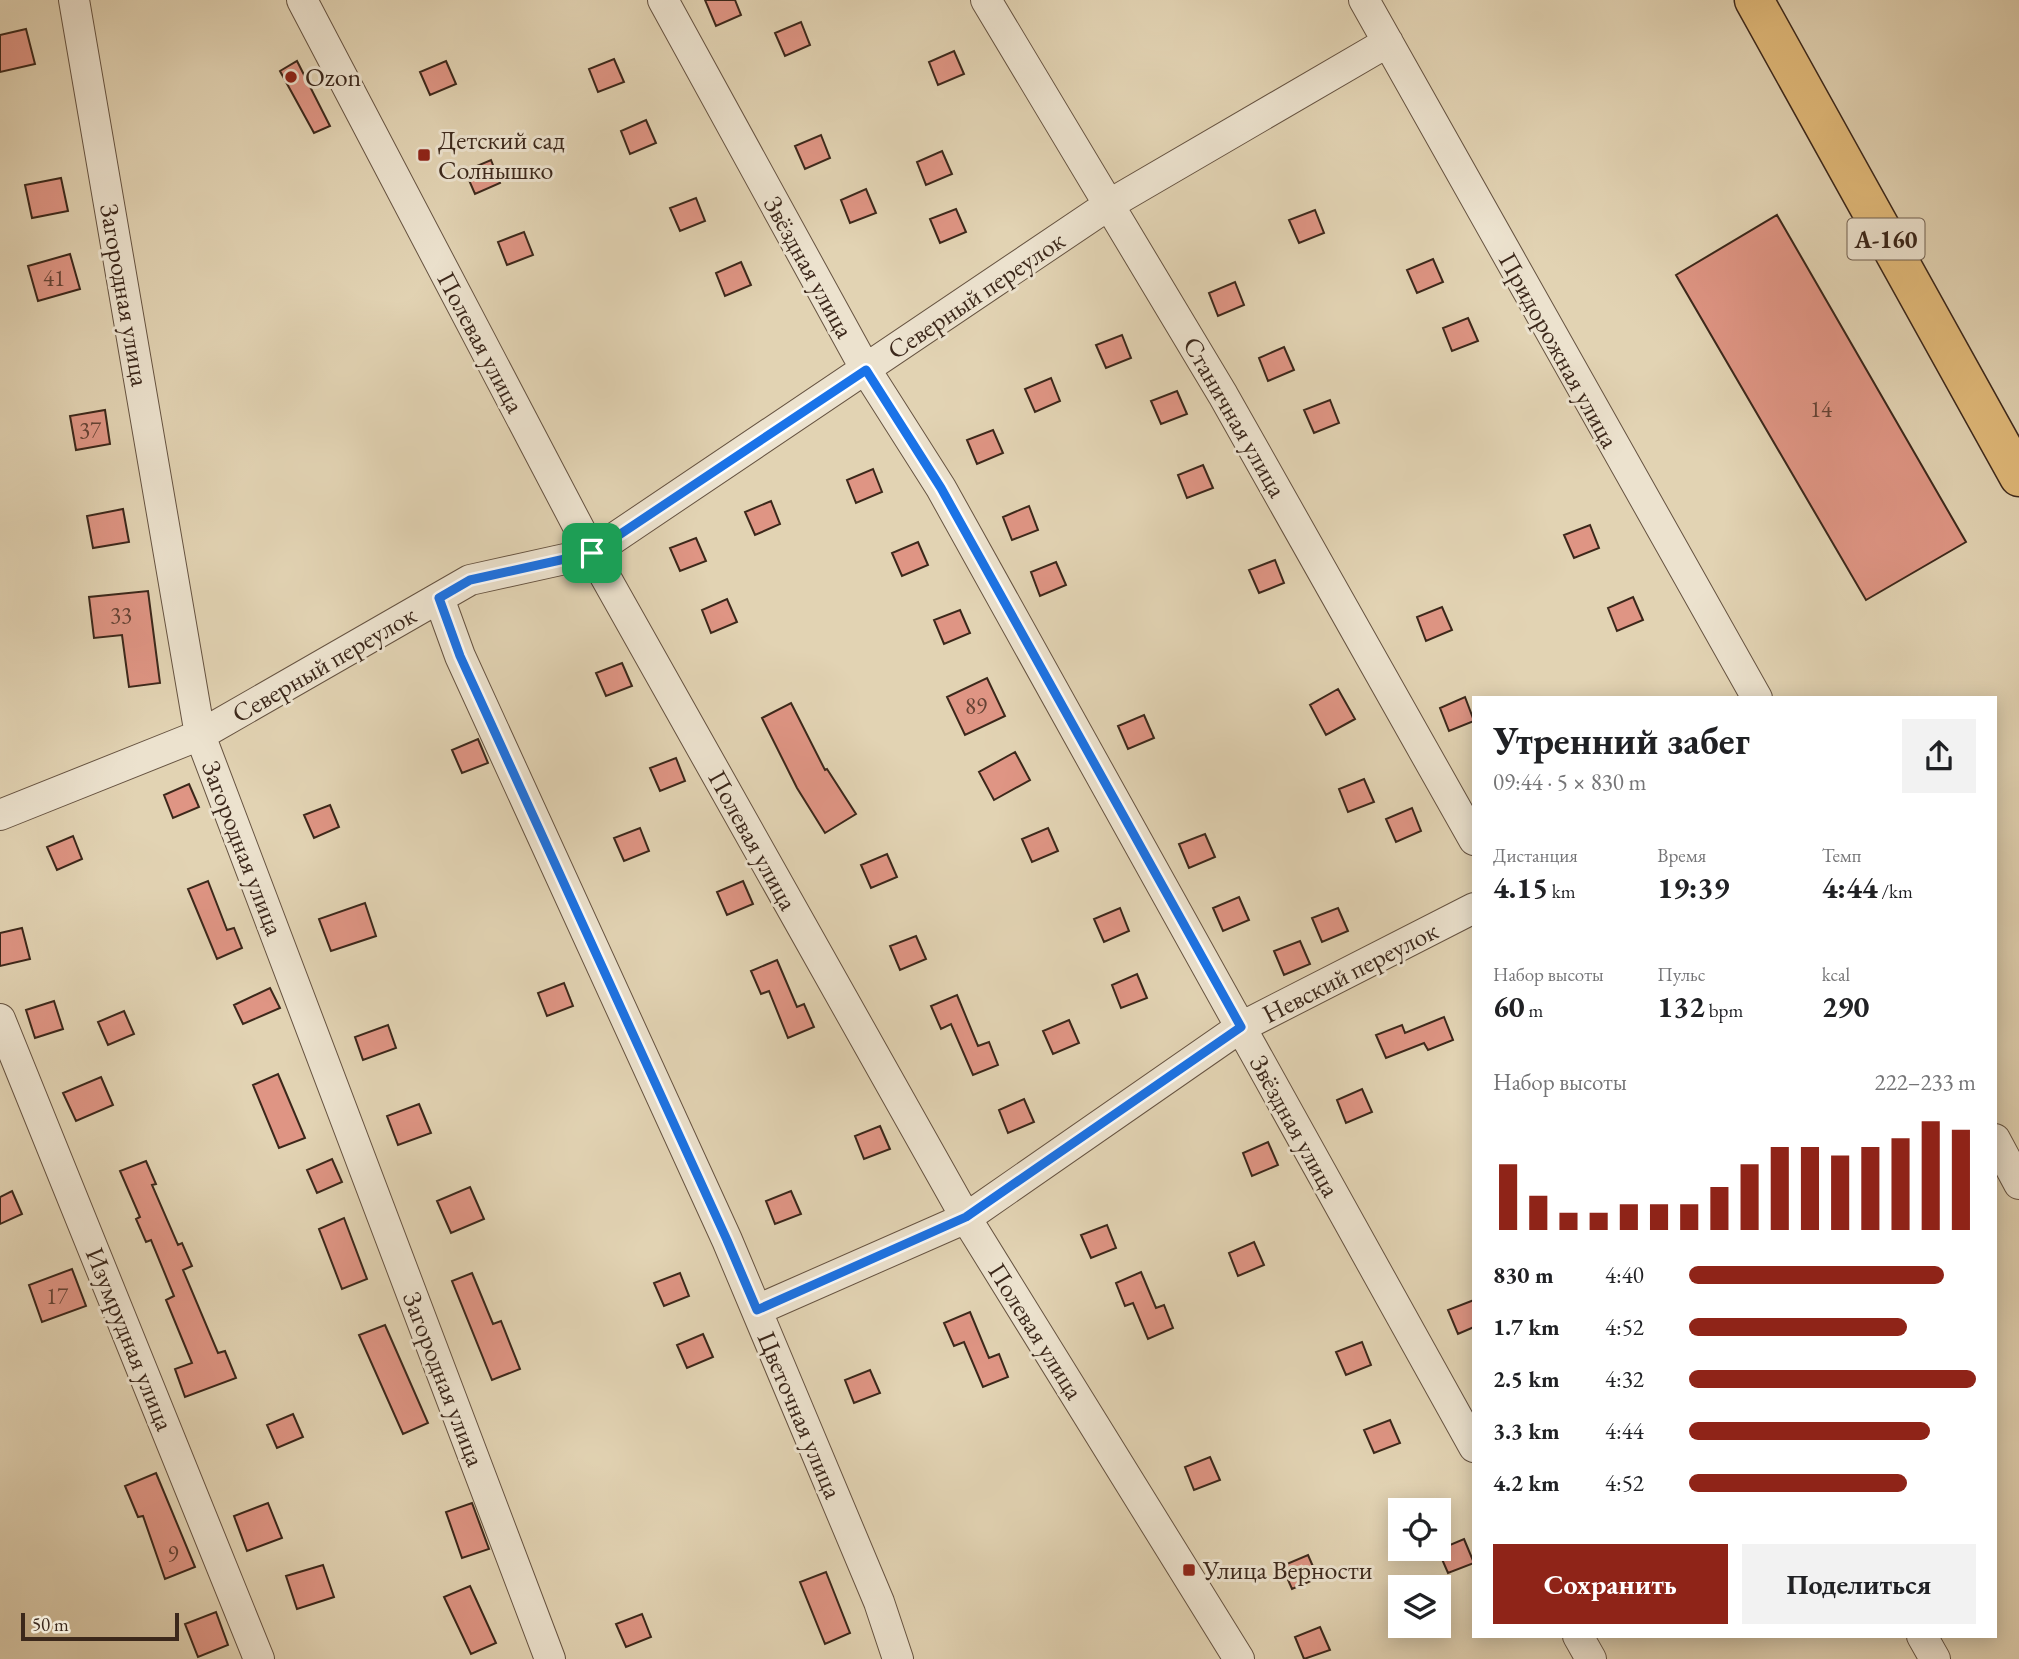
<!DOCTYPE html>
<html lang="ru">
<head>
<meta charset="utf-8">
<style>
  :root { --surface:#fff; --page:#f2f2f2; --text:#202124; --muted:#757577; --accent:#8f2418 }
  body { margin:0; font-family:"EB Garamond",serif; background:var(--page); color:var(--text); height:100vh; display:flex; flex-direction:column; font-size:26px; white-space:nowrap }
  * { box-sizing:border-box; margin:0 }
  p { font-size:23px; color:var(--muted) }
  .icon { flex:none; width:38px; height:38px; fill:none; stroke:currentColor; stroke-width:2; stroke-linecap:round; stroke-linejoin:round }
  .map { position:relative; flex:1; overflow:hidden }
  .panel { position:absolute; left:1472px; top:696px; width:525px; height:942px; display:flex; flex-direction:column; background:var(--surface); border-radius:0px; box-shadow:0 4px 18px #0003 }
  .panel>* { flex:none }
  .tools { position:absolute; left:1388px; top:1498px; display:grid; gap:14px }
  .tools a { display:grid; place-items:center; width:63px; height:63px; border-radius:0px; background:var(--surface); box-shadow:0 4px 18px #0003; font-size:35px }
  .scale { position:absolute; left:21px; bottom:18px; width:158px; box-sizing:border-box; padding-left:7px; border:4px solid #3c281b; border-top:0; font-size:19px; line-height:24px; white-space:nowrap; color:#3c281b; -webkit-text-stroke:5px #ece2ce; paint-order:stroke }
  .pin { position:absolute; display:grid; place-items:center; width:60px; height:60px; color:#fff; margin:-30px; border-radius:14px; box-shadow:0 4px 10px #0006 }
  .round { display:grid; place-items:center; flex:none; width:74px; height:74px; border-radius:0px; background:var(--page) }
  .overview { display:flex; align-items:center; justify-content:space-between; height:119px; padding:0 21px }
  h1 { font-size:38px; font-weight:700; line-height:52px }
  .figures { display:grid; grid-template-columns:repeat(3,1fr); gap:10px; height:119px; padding:7px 21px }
  .figures div { display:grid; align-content:center }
  .figures b { font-size:30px; font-weight:700 }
  .figures small { font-size:19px; font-weight:400 }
  .figures p { font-size:19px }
  .chart { height:196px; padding:14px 21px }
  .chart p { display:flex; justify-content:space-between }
  .chart svg { width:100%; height:126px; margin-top:7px; stroke:var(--accent); stroke-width:6 }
  .primary-button { display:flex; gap:14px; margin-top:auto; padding:14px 21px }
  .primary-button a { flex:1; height:80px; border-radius:0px; background:var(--accent); color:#fff; font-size:28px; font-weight:700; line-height:80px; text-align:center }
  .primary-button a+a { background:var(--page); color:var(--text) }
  ul { padding:0 21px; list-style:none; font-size:23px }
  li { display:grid; grid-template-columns:112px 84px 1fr; align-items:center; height:52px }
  li i { height:18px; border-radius:9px; background:var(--accent) }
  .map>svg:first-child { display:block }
  .building { fill:#df9584; stroke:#3c281b; stroke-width:2 }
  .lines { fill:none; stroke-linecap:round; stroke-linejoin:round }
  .minor-casing { stroke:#665341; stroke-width:32 }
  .highway-casing { stroke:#3c281b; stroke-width:41 }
  .minor { stroke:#ece2ce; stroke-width:30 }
  .highway { stroke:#e1ba7a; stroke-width:38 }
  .route-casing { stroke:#fff; stroke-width:14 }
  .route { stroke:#1a73e8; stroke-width:9 }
  .poi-dot { fill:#8f2418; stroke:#ece2ce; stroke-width:2.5 }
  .labels { text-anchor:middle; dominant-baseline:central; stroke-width:6; stroke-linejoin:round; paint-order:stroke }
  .number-label { font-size:23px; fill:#654335 }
  .shield { fill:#ece2ce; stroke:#716051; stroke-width:2 }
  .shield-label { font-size:24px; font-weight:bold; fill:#3c281b }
  .poi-label { font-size:26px; fill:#3c281b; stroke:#ece2ce; text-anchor:start }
  .street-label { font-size:26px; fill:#3c281b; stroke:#ece2ce }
</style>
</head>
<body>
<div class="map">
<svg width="2019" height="1659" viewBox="0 0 2019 1659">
  <rect width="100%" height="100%" fill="#e2d3b3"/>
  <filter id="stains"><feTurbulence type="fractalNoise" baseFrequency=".00286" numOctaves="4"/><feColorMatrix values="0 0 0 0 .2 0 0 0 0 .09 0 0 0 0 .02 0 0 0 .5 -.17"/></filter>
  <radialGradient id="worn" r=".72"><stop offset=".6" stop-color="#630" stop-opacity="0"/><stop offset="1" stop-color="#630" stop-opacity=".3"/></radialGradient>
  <!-- building -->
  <path class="building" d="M705 0H735L741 15 716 26Z
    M801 22 810 45 785 56 775 33Z
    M26 29 35 64 0 72V35Z
    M954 51 964 74 938 85 929 62Z
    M614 59 624 82 598 92 589 69Z
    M297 61 330 126 314 133 280 71Z
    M446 61 456 84 430 95 420 72Z
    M646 120 656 143 630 154 621 131Z
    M821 135 830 158 805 169 795 146Z
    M942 151 952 174 926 185 917 162Z
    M491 160 500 183 475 194 465 171Z
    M61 178 68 211 32 218 25 185Z
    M866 189 876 213 850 223 841 200Z
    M696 198 705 221 680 231 670 208Z
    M956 209 966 232 940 243 930 219Z
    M1315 210 1324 233 1299 243 1289 220Z
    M1777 215 1966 542 1866 600 1676 275Z
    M524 232 533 255 507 265 498 242Z
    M70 254 80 289 38 301 28 266Z
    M1433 259 1443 282 1417 293 1407 270Z
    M741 262 751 285 725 296 716 273Z
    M1235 282 1244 305 1218 316 1209 293Z
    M1468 318 1478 341 1452 351 1443 328Z
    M1122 335 1131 358 1106 368 1096 345Z
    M1284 347 1294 370 1268 381 1259 358Z
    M1051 378 1060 401 1035 412 1025 389Z
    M1177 391 1187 414 1161 424 1151 401Z
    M1330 400 1339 423 1314 433 1304 410Z
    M105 410 110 444 76 450 70 416Z
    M993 430 1003 453 977 464 967 440Z
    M1203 465 1213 488 1187 498 1178 475Z
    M873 469 882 492 856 503 847 480Z
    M771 501 780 524 755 535 745 512Z
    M1029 506 1038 530 1012 540 1003 517Z
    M123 509 129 542 93 548 87 516Z
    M1590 525 1599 548 1574 558 1564 535Z
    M696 538 706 561 680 571 670 548Z
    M918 542 928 565 902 576 892 553Z
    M1275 560 1284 583 1259 593 1249 570Z
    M1056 562 1066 585 1040 596 1031 572Z
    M148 591 160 683 129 687 122 635 94 638 89 597Z
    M1633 597 1643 620 1617 631 1608 608Z
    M727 599 737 622 711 633 702 610Z
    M1442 607 1452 630 1426 641 1417 617Z
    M960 610 970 633 944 644 934 620Z
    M622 663 632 686 606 696 596 673Z
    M987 678 1005 716 965 735 947 697Z
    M1338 689 1355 719 1326 735 1310 705Z
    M1465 697 1474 721 1449 731 1440 708Z
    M791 703 825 770 827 769 856 814 825 833 797 788 762 718Z
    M1144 715 1154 738 1128 749 1118 726Z
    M478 739 488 763 462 773 452 750Z
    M1015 752 1030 780 994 800 979 772Z
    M676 758 685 781 660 791 650 768Z
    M1364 779 1374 802 1348 812 1339 789Z
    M189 784 199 807 173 818 164 795Z
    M330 805 339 827 314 838 304 815Z
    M1412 808 1421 831 1396 842 1386 819Z
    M640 828 649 851 624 861 614 838Z
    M1048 828 1058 851 1032 862 1022 839Z
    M1205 834 1215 857 1189 868 1179 844Z
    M73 836 82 859 57 870 47 847Z
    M887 854 897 877 871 888 861 865Z
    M208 881 227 930 234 928 242 948 217 959 188 889Z
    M743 881 753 904 727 915 717 892Z
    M1239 897 1249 920 1223 931 1213 908Z
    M365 903 376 936 331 951 319 919Z
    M1120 908 1129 931 1104 942 1094 919Z
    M1338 908 1348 931 1322 942 1312 918Z
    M22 928 30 959 0 966V933Z
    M916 936 926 959 900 970 890 946Z
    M1300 941 1310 964 1284 975 1274 951Z
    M777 960 797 1007 804 1004 814 1027 788 1038 769 991 761 994 751 971Z
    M1137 974 1147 998 1121 1008 1112 985Z
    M564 983 573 1006 547 1016 538 993Z
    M270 988 280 1008 243 1024 234 1005Z
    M957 995 978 1046 989 1042 998 1065 973 1075 951 1024 941 1029 931 1006Z
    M54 1001 63 1029 35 1038 26 1010Z
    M124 1011 134 1034 108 1045 98 1022Z
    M1444 1017 1453 1040 1428 1050 1424 1043 1386 1058 1376 1035 1402 1025 1405 1033Z
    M1069 1020 1079 1043 1053 1054 1043 1031Z
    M388 1025 396 1048 363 1060 355 1037Z
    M278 1074 305 1138 279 1148 253 1085Z
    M101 1077 113 1105 76 1121 63 1093Z
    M1362 1089 1372 1112 1346 1123 1337 1100Z
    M1024 1099 1034 1122 1008 1133 999 1110Z
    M419 1104 431 1133 398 1145 387 1116Z
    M880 1126 890 1149 864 1159 855 1136Z
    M1268 1142 1278 1165 1252 1176 1243 1153Z
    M332 1159 342 1182 317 1193 307 1170Z
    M146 1161 156 1184 152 1185 178 1245 182 1243 192 1266 183 1270 218 1353 225 1351 236 1378 185 1397 175 1369 192 1363 166 1300 174 1296 151 1240 146 1242 136 1219 140 1217 120 1171Z
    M470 1187 484 1219 451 1233 437 1201Z
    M12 1191 22 1214 0 1224V1197Z
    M791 1191 801 1214 775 1224 766 1201Z
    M344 1218 367 1279 342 1289 319 1229Z
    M1107 1225 1116 1248 1091 1258 1081 1235Z
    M1254 1242 1264 1265 1238 1276 1229 1253Z
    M72 1269 86 1306 42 1322 29 1285Z
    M1141 1272 1156 1308 1164 1305 1173 1328 1148 1339 1133 1303 1125 1306 1116 1283Z
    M472 1273 493 1324 501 1321 520 1369 492 1380 452 1281Z
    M680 1273 689 1296 664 1306 654 1283Z
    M1474 1300V1327L1458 1334 1448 1310Z
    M970 1312 989 1358 999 1354 1008 1377 983 1387 964 1342 954 1346 944 1323Z
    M385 1325 428 1423 403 1434 359 1335Z
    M703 1334 713 1357 687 1368 677 1345Z
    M1362 1342 1371 1365 1346 1375 1336 1352Z
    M870 1370 880 1393 854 1403 845 1380Z
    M293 1414 303 1437 277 1448 267 1425Z
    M1390 1420 1400 1443 1374 1453 1364 1430Z
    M1210 1457 1220 1480 1194 1490 1185 1467Z
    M156 1473 195 1567 165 1579 143 1516 138 1517 125 1486Z
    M268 1503 282 1538 247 1551 234 1516Z
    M472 1503 489 1549 462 1558 446 1512Z
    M1464 1539 1474 1563 1448 1573 1438 1550Z
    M1308 1555 1318 1578 1292 1589 1282 1566Z
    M323 1565 334 1597 297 1609 286 1576Z
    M826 1572 850 1633 825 1644 800 1582Z
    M470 1586 496 1643 471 1654 444 1597Z
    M216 1612 228 1645 198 1657 185 1624Z
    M642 1614 651 1637 626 1647 616 1624Z
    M1320 1627 1330 1650 1304 1659 1295 1637Z"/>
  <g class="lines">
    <defs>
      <path id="minor" d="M74 0 200 735 550 1659
        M302 0 592 553 966 1218 1239 1659
        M663 0 866 370 941 488 1474 1447
        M986 0 1223 395 1474 840
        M1364 0 1757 698
        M439 598 460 656 727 1240 879 1602 898 1659
        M0 815 200 735 470 580 592 553 1110 204 1388 42
        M0 1019 259 1659
        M1995 1139 2019 1184
        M757 1310 966 1218 1241 1027 1474 908
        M1578 1636 1591 1659
        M1922 1636 1935 1659"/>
      <path id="highway" d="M1754 0 2019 477"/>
    </defs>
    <!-- minor casing -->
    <use href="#minor" class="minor-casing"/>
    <!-- highway casing -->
    <use href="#highway" class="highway-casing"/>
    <!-- minor -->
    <use href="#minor" class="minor"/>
    <!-- highway -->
    <use href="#highway" class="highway"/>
  </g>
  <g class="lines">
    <defs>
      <path id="route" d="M866 370 941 488 1241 1027 966 1217 757 1310 727 1240 460 656 439 598 470 580 592 553Z"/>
    </defs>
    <!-- route casing -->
    <use href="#route" class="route-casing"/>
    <!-- route -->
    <use href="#route" class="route"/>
  </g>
  <!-- markers -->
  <g class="poi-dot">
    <circle cx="291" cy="77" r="7"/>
    <rect x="417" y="148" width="14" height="14" rx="3.5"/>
    <rect x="1182" y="1563" width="14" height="14" rx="3.5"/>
  </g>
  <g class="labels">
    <!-- number labels -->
    <g class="number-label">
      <text x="54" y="278">41</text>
      <text x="1821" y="409">14</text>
      <text x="90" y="430">37</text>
      <text x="121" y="615">33</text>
      <text x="976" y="706">89</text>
      <text x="57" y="1296">17</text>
      <text x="173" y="1554">9</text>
    </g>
    <!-- shield labels -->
    <rect class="shield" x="1847.5" y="218.5" width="77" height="41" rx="5"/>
    <g class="shield-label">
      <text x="1886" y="239">А-160</text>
    </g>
    <!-- poi labels -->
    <g class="poi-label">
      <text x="305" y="77">Ozon</text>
      <text x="438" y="140">Детский сад<tspan x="438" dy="30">Солнышко</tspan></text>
      <text x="1203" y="1570">Улица Верности</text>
    </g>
    <!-- street labels -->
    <g class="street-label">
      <text transform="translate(809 267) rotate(61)">Звёздная улица</text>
      <text transform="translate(125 295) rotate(80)">Загородная улица</text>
      <text transform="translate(976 295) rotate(-34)">Северный переулок</text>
      <text transform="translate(481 342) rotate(62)">Полевая улица</text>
      <text transform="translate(1559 350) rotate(61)">Придорожная улица</text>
      <text transform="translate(1235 417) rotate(60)">Станичная улица</text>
      <text transform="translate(324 664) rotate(-30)">Северный переулок</text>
      <text transform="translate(753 840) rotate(61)">Полевая улица</text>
      <text transform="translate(243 848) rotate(69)">Загородная улица</text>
      <text transform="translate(1350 972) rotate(-27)">Невский переулок</text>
      <text transform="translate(1295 1126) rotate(61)">Звёздная улица</text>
      <text transform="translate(1036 1331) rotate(58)">Полевая улица</text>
      <text transform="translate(130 1339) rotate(68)">Изумрудная улица</text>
      <text transform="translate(444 1379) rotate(69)">Загородная улица</text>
      <text transform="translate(800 1415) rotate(67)">Цветочная улица</text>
    </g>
  </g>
  <rect width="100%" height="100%" filter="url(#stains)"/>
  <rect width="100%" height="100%" fill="url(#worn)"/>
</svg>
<div class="tools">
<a><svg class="icon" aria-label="locate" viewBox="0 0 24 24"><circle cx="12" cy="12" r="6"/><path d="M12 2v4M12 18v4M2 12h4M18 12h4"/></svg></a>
<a><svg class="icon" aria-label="layers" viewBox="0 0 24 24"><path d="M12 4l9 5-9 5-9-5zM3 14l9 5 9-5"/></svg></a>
</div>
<div class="scale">50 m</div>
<div class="pin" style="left:592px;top:553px;background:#1e9e55"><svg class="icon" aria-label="arrive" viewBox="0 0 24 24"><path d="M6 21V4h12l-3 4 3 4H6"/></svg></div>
<section class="panel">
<div class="overview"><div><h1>Утренний забег</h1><p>09:44 · 5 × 830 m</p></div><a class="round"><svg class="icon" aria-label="share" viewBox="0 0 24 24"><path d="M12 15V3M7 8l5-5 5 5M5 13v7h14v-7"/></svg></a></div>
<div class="figures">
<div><p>Дистанция</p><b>4.15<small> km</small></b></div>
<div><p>Время</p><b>19:39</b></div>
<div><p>Темп</p><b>4:44<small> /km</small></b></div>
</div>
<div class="figures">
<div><p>Набор высоты</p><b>60<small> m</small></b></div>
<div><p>Пульс</p><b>132<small> bpm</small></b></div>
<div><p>kcal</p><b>290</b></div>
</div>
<div class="chart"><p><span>Набор высоты</span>222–233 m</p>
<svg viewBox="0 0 160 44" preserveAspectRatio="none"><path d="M5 44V21M15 44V32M25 44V38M35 44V38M45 44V35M55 44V35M65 44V35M75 44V29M85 44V21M95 44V15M105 44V15M115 44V18M125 44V15M135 44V12M145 44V6M155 44V9"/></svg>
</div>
<ul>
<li><b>830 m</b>4:40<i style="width:89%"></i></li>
<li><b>1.7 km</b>4:52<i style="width:76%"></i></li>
<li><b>2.5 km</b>4:32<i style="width:100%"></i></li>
<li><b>3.3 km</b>4:44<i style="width:84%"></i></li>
<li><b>4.2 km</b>4:52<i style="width:76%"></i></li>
</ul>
<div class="primary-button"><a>Сохранить</a><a>Поделиться</a></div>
</section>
</div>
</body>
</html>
